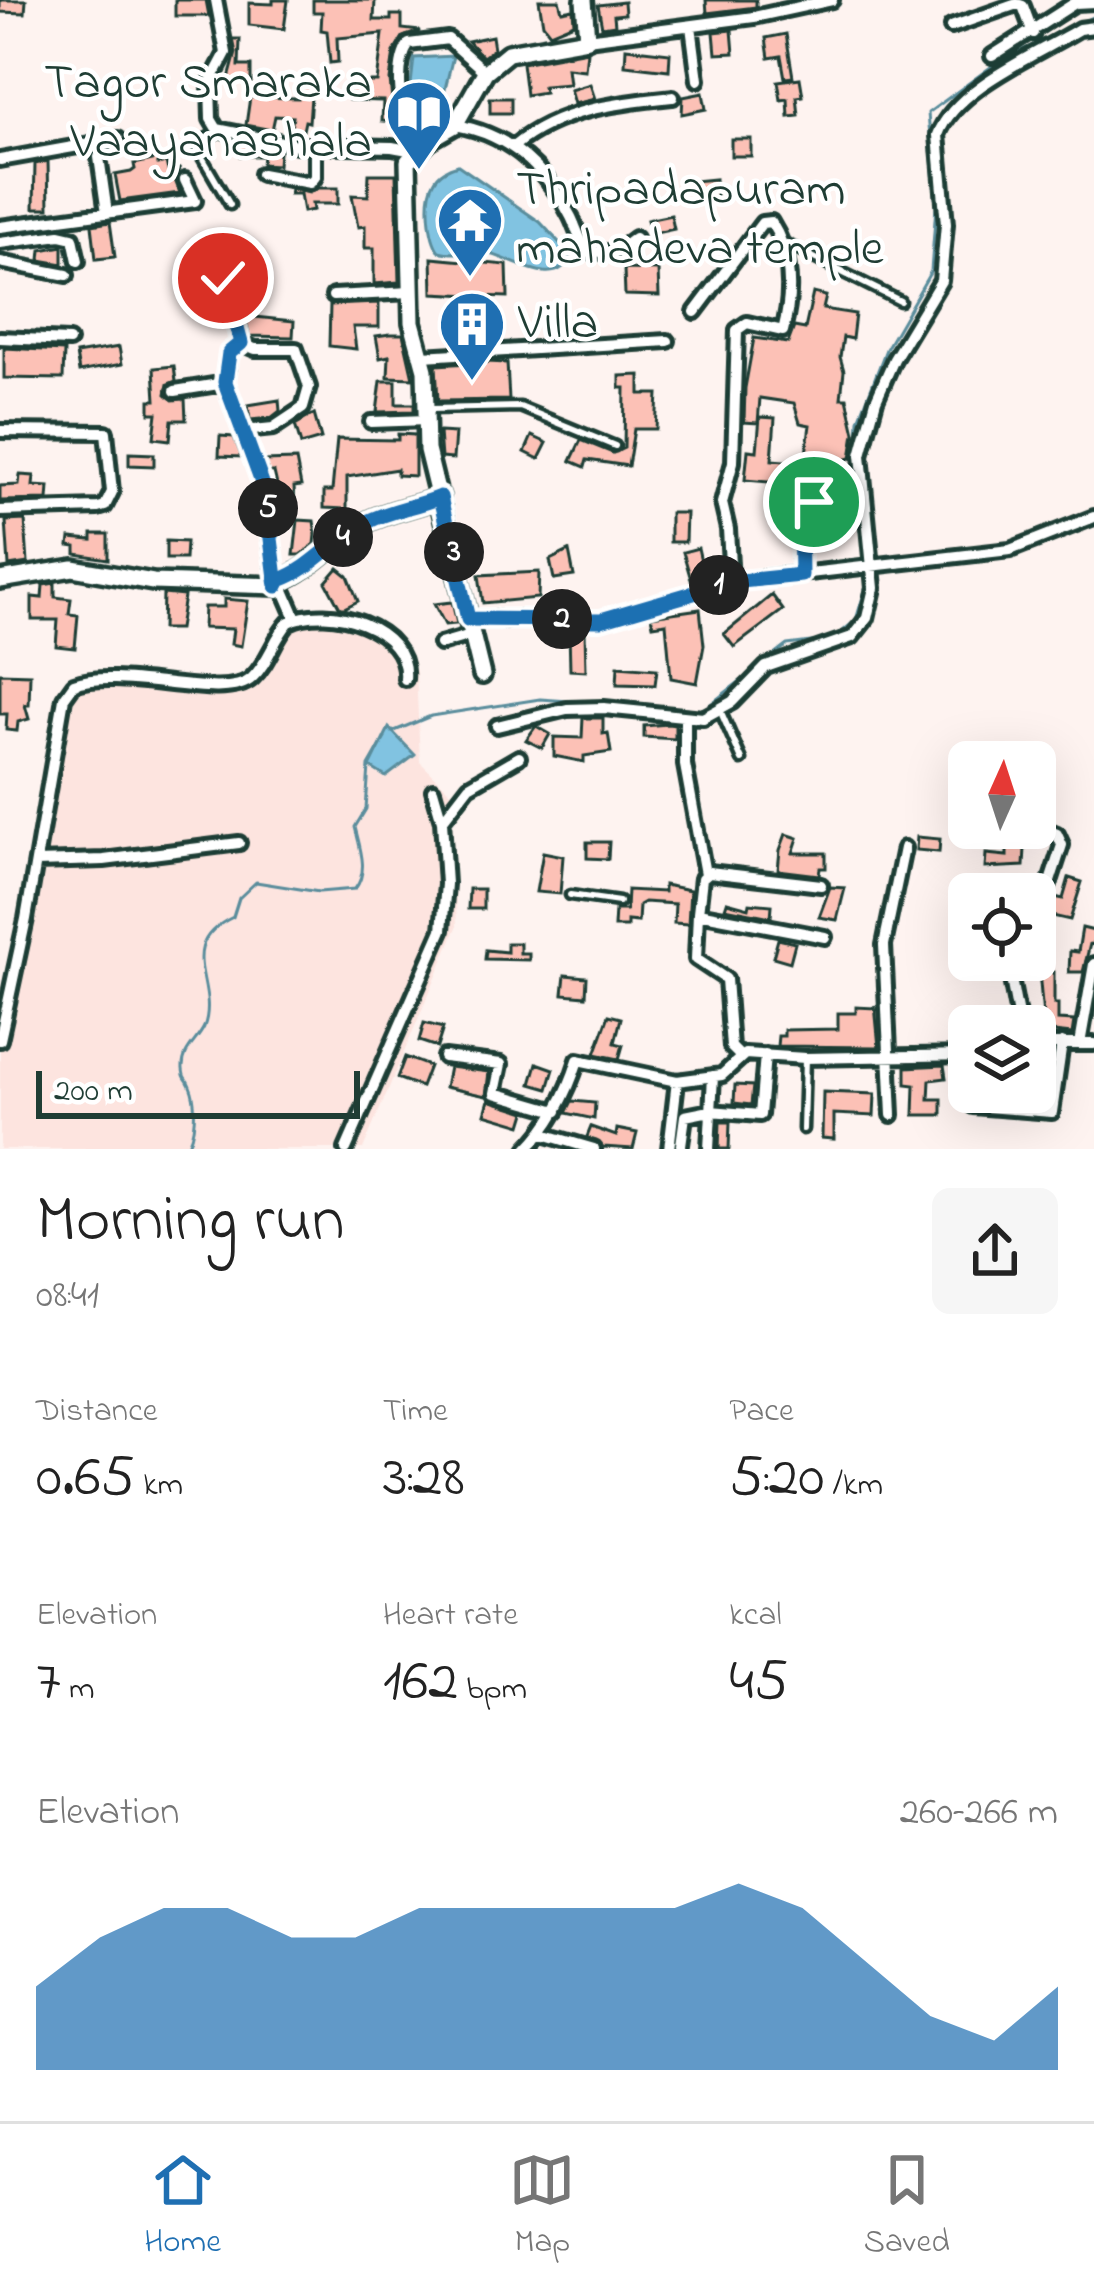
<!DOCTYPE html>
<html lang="en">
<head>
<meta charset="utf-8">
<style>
  :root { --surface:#fff; --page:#f6f6f6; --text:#222; --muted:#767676; --line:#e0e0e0; --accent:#1f6fb2 }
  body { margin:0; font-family:"Indie Flower",sans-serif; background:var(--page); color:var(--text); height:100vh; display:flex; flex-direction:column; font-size:45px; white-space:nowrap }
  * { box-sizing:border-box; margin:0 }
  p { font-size:39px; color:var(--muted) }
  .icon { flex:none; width:66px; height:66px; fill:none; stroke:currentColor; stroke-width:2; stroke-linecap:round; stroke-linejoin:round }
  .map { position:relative; height:1149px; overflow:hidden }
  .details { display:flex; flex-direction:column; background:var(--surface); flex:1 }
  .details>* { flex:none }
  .needle { width:78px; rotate:3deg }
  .buttons { position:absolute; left:948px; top:741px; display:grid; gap:24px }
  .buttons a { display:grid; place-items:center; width:108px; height:108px; border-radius:18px; background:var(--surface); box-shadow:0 12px 48px #0002; font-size:60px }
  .scale { position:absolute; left:36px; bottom:30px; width:324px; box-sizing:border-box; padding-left:12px; border:6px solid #1f3d34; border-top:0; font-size:33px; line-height:42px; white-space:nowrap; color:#1f3d34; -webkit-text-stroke:9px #fff; paint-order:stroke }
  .pin { position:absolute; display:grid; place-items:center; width:102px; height:102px; color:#fff; margin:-51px; border:6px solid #fff; border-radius:50%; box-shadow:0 3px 12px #0007 }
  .km { position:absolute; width:60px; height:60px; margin:-30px; border-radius:50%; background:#222; color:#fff; font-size:33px; line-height:60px; text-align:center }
  .round { display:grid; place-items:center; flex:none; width:126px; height:126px; border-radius:18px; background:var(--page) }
  .headline { display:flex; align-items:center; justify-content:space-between; height:204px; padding:0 36px }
  h1 { font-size:66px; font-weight:600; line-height:90px }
  .figures { display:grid; grid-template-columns:repeat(3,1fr); gap:18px; height:204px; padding:12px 36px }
  .figures div { display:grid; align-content:center }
  .figures b { font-size:60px; font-weight:600 }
  .figures small { font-size:33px; font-weight:400 }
  .figures p { font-size:33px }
  .chart { height:336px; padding:24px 36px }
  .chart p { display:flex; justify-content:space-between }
  .chart svg { width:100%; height:216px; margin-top:12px; fill:var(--accent); opacity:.7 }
  .dock { display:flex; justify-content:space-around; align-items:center; height:168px; border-top:3px solid var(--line); background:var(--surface); font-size:33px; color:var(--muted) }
  .dock a { display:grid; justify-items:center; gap:6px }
  .dock .active { color:var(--accent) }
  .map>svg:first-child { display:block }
  .built { fill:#fde4df }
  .water { fill:#81c3e1; stroke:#5a8d9c; stroke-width:3 }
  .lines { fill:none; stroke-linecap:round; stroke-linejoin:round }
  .stream { stroke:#5a8d9c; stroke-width:3 }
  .building { fill:#fcc1b6; stroke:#1f3d34; stroke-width:3 }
  .lane-casing { stroke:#1f3d34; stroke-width:15 }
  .street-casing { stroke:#1f3d34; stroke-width:20 }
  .secondary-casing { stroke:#1f3d34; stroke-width:24 }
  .lane { stroke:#fff; stroke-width:6 }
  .street { stroke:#fff; stroke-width:10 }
  .secondary { stroke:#fff; stroke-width:15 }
  .route-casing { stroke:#fff; stroke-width:24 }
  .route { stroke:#1f6fb2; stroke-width:15 }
  .labels { text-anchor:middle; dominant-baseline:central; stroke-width:9; stroke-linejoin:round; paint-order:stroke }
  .poi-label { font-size:51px; fill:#1f3d34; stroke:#fff; text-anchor:start }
</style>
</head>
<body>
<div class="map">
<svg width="1094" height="1149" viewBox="0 0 1094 1149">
  <rect width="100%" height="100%" fill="#fef3f0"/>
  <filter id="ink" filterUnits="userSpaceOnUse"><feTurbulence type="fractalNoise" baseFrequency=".00833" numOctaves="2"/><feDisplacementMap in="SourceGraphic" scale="24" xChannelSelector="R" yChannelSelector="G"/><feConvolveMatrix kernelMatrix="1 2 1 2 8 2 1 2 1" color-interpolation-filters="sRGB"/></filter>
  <g filter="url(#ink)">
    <!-- built -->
    <path class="built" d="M306 611 335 615 399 643 416 671 420 762 451 792 457 927 363 1149H0V1002L33 839 53 701 68 681 94 672 231 688 246 680 274 628Z"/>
    <!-- water -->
    <path class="water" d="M453 56 442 101 421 114 411 84 414 58Z
      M458 165 540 222 570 254C560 293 511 258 487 253 471 250 455 256 439 251 429 238 425 197 434 182 439 172 448 168 458 165Z
      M389 728 415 755 386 777 370 767Z"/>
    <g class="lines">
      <!-- stream -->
      <path class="stream" d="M857 452 859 420 886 349 931 271 936 206 928 113 999 61 1094 16
        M857 462 855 506 867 565
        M836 637 856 620 868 580
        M392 732 431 716 540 699 703 710 787 645 827 640
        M185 1149C196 1135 197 1102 190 1086 185 1074 184 1081 183 1069 182 1050 197 1042 204 1027 220 985 172 946 233 917L239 898 256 882 319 892 355 889C369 871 360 848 355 827L366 809 369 766 385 738"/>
    </g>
    <!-- building -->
    <path class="building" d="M0 0H26L25 13 0 12Z
      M175 0H206L209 16H175Z
      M273 0H288L284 29 249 25V3L273 4Z
      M313 0H375L374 20H391V15H402V29L420 31 403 37 394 52 390 80 394 122 382 121 383 101 349 100V82H377L383 34 337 38 338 62 330 63 327 31 321 30 322 12H313Z
      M539 0H559L562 11 573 9 574 23 550 33 543 24Z
      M706 0H756V7L707 13Z
      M624 2 625 14 614 15 615 25 602 27 598 5Z
      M732 30 734 53 716 54 714 32Z
      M786 34 793 77 785 78 781 56 769 58 766 38Z
      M492 36 494 49 483 57 468 41Z
      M233 39H240L239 66H251V83L228 82 236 53Z
      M626 48 670 53 669 70 625 65Z
      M587 51 585 70 567 68 569 84 543 86 544 92 526 95 522 63Z
      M800 78 803 96 797 97 799 116 789 117 788 99 781 100 778 81Z
      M312 84 309 122 305 121 302 135 290 133 293 117 275 116 272 130 246 125 250 97 298 98 297 85Z
      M590 84 595 99 574 104 570 90Z
      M703 93 706 109 682 114 683 97Z
      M490 98H511V113H490Z
      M731 139H751V156H731Z
      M232 142 279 152 278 165 262 164 263 156H240V151L232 150Z
      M157 159 158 164 166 162 168 171 179 169 175 180 180 193 120 201 115 175 131 172 135 169 134 164Z
      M48 161 49 208H34L35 164Z
      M369 174H396L399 282 374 284V248H365V226L358 227 352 195 368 196Z
      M715 179 716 197 694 198 693 181Z
      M318 188H338V204H312L313 210 303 212 300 194H290L291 189 309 193Z
      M671 215 674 229 651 234 647 220Z
      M110 222 115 257 96 259 92 225Z
      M63 246V264L40 260 41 250Z
      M432 258 507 265 508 297 480 296 478 311 470 310 471 295 433 293Z
      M624 269 658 270 659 296 625 295Z
      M813 293 826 296 823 309 855 314 852 339 843 337 840 357 844 371 841 398H847L855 433 851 458 836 462 805 461 810 425 800 423 794 403 760 398 758 423 744 422 745 388 754 338 788 343 794 327 805 329Z
      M379 303V327H353L356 349 329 346 330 305Z
      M245 316 294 321 293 337 249 336Z
      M390 334H403L413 378 388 377 389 356 380 358 376 336Z
      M119 347 122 364 79 372 76 354Z
      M4 348 64 351 63 379 4 378Z
      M487 362 507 363 509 400 438 401 436 365Z
      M174 366 176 381 168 384 166 394 173 400 185 399 186 420H172L170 440 154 438 157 413H150V400H156L154 368Z
      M640 375V394H658L656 429H634L628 466 587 460 585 467 571 461 581 440 613 453 624 448 625 388H620V376Z
      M381 381H396V404H414V411L377 412Z
      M279 400 280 411 271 418 250 420 248 405Z
      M314 414 321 439 301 445 295 425Z
      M760 417 775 418 772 460 808 463 807 476 780 474 779 483 745 480 748 450 757 451Z
      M439 432 455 433 453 459 441 458Z
      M398 434 415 435V476L397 475V469L347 477V509L324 508V491H332L337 439 398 440Z
      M220 436 234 437 242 457 219 456Z
      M532 436 547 443 539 459 525 452Z
      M129 453 154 454V466L129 465Z
      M296 460 301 486 294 487 295 504 276 503 275 494H279L274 472H268L264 461Z
      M20 475 34 476 33 486 49 487 48 500 0 501V486L19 485Z
      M670 513H686L685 542H670Z
      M25 520 28 563 9 566 6 521Z
      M298 520 314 521 316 535 315 544 301 555H294Z
      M92 534H108V559L76 554V547L69 546 70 538 92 540Z
      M166 541 186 542 185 559H166Z
      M698 548 701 561 720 559 721 575 692 583 683 552Z
      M569 551 574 576 554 579 550 560Z
      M338 568 348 576 358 601 344 608H340L326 582Z
      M539 572 538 598 483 603 479 575Z
      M55 583V597L71 599 69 614 78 615 75 648 56 646 58 620H32V597L42 598 43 585Z
      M163 594 184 596 179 629H162Z
      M772 595 783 610 734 647 724 634Z
      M224 599 248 601 241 646 231 644 233 629 203 628 204 607H224Z
      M452 602 457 624 445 625 434 604Z
      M700 609 704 645 697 683 671 678 666 623 653 625 651 616Z
      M569 630H585L586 671 570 670Z
      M618 666 657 669 655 685 617 684Z
      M0 673 30 674 29 705H25L29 719 18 722 17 731 6 730 7 714H0Z
      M583 718H603V734L608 733 611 752 584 756V762L554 756V737L582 738Z
      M668 724 675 725V739L644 737V726Z
      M536 726 550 734 542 748 526 740Z
      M786 834 798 838 793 853H826V868H820L819 875 778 870 780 850Z
      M917 837 940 839 939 852 916 850Z
      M587 842H609L608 859 587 858Z
      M1007 848H1025L1024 866 985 868 986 854 1007 856Z
      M543 852 563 856 560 894 536 892Z
      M1069 878 1082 882 1070 920 1048 915 1055 897 1063 899Z
      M664 885 690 890 688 924 674 923 675 904 644 902 639 905 638 922 627 921V927H614L615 910H626L627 890 664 892Z
      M830 887 845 888 837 920 819 917Z
      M469 889H483V909H468Z
      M727 902 749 908 750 903 772 905 771 917 725 908Z
      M1082 928 1094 931V945L1090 944 1083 972H1069L1070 951 1078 952Z
      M778 939 795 943 790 962 773 957Z
      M507 943H520V953H529V960L485 959 486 950 507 952Z
      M1039 972H1054V1004H1058V1020L1074 1021 1072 1034 1035 1030V1026H1030L1031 1015 1043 1016Z
      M565 975 587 977 586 996 563 994Z
      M875 1005 879 1047 777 1046 778 1036H784V1030L838 1029V1013H856V1007L875 1008Z
      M609 1015 621 1018 615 1043 623 1045 619 1059 595 1054Z
      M424 1023 443 1028 437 1047 419 1041Z
      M405 1057 429 1066 421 1087 397 1078Z
      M537 1063 554 1069 548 1089 531 1084Z
      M1035 1063 1049 1064 1046 1087H1035Z
      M944 1065 946 1078 930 1080 929 1099H942V1115H914L915 1085 906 1084V1067Z
      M449 1067 489 1072 486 1096 445 1087Z
      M735 1085 753 1086 751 1105 734 1103Z
      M823 1092 875 1094 874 1116 834 1114V1139L822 1138Z
      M489 1100 526 1112 522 1125 485 1114Z
      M572 1101 595 1103 594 1119 566 1113Z
      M720 1122H730L729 1149H719Z
      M591 1127 616 1136 617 1129 637 1133 633 1149 603 1147 587 1137Z"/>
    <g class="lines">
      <defs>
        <path id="lane" d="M218 132 202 141 199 152 230 205
          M784 243 900 301
          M431 409 520 407 615 446
          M720 710 742 760
          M570 895 619 902
          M803 1129 805 1058"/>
        <path id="street" d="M216 0 226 53 210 83 211 119 217 129 297 145 392 147 414 151
          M691 26 698 80
          M951 27 1017 4 1023 6 1033 33
          M587 39 754 17 832 0
          M992 56 1075 3 1094 2
          M455 125C509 134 546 168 571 217 577 229 579 241 588 251L615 253 635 238
          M514 146C559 109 617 103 673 97
          M408 148C405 118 391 69 409 44L448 39 485 72
          M99 157 107 213
          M0 160 118 139
          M261 174 310 183 315 177V147
          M0 227 195 201 185 180
          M0 243 60 235 73 238 78 261
          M0 262 67 275
          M223 278 241 343 229 353 225 383 265 491 277 586 283 588 296 618
          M333 296 411 292
          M0 338 69 341
          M241 343 255 349H296L309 387 303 408 273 428 244 431
          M423 356 668 341
          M175 391 225 383
          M371 422 427 420
          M0 431 106 432 112 492 105 506 98 508 0 511
          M801 575 800 513 814 503
          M731 582 1010 550 1094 517
          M468 619 601 620 731 582 728 529 722 503 733 462 737 330 747 323 783 331C793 293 792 255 771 222L762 223 695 312
          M440 644 471 635
          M685 718V765L705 874
          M497 726 567 709 604 708 703 718 732 702 766 667 852 637 867 618 874 588 861 455 876 400 894 359 941 281 946 224 938 135C955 88 1036 55 1079 29L1094 27
          M433 790 442 821 469 786 519 757
          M1035 825 1057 834 1062 845 1044 900 1035 904
          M36 862 104 860 239 843
          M821 885 709 872 702 878 698 913 825 937
          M698 913 696 959 726 979 731 1047 740 1056
          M1011 960V979L1020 1026
          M0 1040 26 919 64 698 74 684C121 666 225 704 252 678 269 662 274 638 289 622 328 603 410 627 405 679
          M1035 1044H1094
          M1080 1044 1094 964
          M444 1057 501 1064 495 1093 557 1111
          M969 1083 968 1099 973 1106 1052 1112 1062 1043
          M892 1115 884 945 904 848
          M543 1134 594 1149
          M681 1145 685 1116 710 1111 760 1115 765 1055
          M346 1149 442 930 446 884 442 821
          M527 1149C552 1124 567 1095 578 1060L677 1081 722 1075 745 1054 805 1058 969 1055
          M669 1149 677 1081
          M709 1149 713 1076"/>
        <path id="secondary" d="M0 580 73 568 153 582 277 586 280 581C314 568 334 538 367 522 390 510 416 507 440 497
          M482 675 427 450 425 370 412 322 408 161 429 140 455 125 485 72 508 53 587 39 584 0"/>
      </defs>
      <!-- lane casing -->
      <use href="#lane" class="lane-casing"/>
      <!-- street casing -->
      <use href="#street" class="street-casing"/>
      <!-- secondary casing -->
      <use href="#secondary" class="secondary-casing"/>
      <!-- lane -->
      <use href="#lane" class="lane"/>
      <!-- street -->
      <use href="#street" class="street"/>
      <!-- secondary -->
      <use href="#secondary" class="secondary"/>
    </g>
  </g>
  <g class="lines" filter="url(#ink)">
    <defs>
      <path id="route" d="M223 278 241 343 229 353 225 382 265 491 277 586 280 580C314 568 334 538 367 522 390 510 416 507 440 497L468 619 601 620 731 582 801 575 800 513 814 502"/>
    </defs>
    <!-- route casing -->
    <use href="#route" class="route-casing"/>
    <!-- route -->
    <use href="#route" class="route"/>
  </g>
  <!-- icons -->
  <defs>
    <symbol id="library-pin" viewBox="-11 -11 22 30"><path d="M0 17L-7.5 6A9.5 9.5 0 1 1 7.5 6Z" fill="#1f6fb2" stroke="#fff"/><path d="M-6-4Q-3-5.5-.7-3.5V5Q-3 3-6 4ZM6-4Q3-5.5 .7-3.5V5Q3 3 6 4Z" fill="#fff"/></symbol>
    <symbol id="temple-pin" viewBox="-11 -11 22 30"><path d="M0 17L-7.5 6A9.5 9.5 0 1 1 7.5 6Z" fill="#1f6fb2" stroke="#fff"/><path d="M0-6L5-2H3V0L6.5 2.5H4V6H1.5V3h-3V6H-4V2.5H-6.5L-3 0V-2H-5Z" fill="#fff"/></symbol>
    <symbol id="building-pin" viewBox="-11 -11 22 30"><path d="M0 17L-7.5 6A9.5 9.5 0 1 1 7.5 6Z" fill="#1f6fb2" stroke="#fff"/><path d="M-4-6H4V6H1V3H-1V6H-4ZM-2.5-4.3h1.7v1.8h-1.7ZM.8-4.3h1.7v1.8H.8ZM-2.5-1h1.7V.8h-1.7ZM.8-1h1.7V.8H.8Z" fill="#fff"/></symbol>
  </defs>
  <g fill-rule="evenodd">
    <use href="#library-pin" x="381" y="75" width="76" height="104"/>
    <use href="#temple-pin" x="432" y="182" width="76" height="104"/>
    <use href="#building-pin" x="434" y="286" width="76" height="104"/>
  </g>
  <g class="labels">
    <!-- poi labels -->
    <g class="poi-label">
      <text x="372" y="84" text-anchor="end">Tagor Smaraka<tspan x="372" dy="59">Vaayanashala</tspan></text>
      <text x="516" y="191">Thripadapuram<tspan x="516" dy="59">mahadeva temple</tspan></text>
      <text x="518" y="324">Villa</text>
    </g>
  </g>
</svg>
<div class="buttons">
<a><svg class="needle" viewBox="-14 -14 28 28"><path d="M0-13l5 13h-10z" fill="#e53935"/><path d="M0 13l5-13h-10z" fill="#767676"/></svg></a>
<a><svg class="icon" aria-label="locate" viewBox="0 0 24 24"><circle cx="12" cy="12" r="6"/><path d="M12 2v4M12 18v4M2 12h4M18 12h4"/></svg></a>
<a><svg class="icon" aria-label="layers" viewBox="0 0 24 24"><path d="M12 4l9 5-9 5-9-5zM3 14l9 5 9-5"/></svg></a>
</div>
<div class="scale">200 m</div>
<div class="pin" style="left:814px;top:502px;background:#1e9e55"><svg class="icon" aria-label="arrive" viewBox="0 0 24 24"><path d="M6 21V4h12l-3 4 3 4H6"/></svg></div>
<div class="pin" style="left:223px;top:278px;background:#d93025"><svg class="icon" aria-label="check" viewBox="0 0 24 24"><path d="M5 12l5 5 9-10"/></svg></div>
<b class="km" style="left:719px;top:585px">1</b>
<b class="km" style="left:562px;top:619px">2</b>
<b class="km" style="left:454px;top:552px">3</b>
<b class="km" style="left:343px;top:537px">4</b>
<b class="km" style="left:268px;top:508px">5</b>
</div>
<section class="details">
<div class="headline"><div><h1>Morning run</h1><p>08:41</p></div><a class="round"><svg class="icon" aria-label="share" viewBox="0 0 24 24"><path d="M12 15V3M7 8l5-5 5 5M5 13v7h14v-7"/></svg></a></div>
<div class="figures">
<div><p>Distance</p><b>0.65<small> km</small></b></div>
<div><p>Time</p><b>3:28</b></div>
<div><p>Pace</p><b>5:20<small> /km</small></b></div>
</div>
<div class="figures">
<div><p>Elevation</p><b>7<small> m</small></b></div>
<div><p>Heart rate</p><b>162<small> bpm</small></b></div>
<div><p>kcal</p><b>45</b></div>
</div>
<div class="chart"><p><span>Elevation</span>260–266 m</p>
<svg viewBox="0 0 160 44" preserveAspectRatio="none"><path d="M0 44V27L10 17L20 11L30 11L40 17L50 17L60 11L70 11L80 11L90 11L100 11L110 6L120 11L130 22L140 33L150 38L160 27V44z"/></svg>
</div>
</section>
<nav class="dock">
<a class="active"><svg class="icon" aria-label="home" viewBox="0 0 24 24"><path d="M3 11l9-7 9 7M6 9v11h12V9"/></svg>Home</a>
<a><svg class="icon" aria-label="map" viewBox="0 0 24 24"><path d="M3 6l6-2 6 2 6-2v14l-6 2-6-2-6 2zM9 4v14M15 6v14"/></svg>Map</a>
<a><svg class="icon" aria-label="saved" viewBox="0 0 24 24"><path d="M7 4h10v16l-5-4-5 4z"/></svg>Saved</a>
</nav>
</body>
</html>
